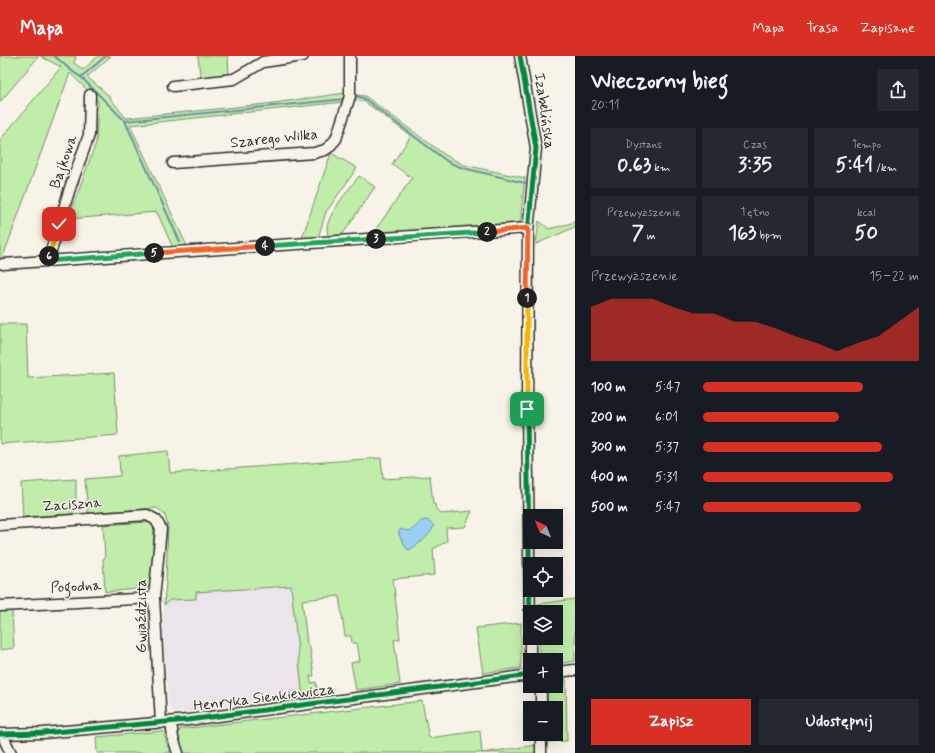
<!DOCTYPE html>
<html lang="pl">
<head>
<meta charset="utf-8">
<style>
  :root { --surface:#171b24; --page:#242831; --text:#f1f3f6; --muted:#9ea1a6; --accent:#d93025 }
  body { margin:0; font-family:Mynerve,sans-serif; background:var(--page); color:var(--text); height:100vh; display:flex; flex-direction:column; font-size:15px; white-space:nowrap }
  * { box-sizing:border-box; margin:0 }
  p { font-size:13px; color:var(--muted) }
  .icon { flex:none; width:22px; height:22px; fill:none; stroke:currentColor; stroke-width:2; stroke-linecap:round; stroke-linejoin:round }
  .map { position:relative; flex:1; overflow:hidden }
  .details { display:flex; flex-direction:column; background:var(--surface); width:360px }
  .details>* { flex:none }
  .needle { width:26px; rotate:317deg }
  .buttons { position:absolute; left:523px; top:453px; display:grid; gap:8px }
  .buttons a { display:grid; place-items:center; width:40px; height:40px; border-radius:0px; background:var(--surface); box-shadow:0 4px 16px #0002; font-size:20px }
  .pin { position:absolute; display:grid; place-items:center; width:34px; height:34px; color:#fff; margin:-17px; border-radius:8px; box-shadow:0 2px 6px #0006 }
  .km { position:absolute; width:20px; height:20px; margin:-10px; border-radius:50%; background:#222; color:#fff; font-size:11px; line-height:20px; text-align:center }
  .round { display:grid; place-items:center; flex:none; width:42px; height:42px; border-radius:0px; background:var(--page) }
  .overview { display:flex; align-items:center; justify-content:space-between; height:68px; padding:0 16px }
  h1 { font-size:22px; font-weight:800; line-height:30px }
  .stats { display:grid; grid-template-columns:repeat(3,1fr); gap:6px; height:68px; padding:4px 16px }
  .stats div { display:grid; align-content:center; border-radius:0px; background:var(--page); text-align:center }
  .stats b { font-size:20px; font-weight:800 }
  .stats small { font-size:11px; font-weight:400 }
  .stats p { font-size:11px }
  .chart { height:112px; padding:8px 16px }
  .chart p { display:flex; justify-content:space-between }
  .chart svg { width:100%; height:72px; margin-top:4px; fill:var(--accent); opacity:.7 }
  .cta { display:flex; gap:8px; margin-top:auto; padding:8px 16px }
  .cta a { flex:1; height:46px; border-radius:0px; background:var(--accent); color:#fff; font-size:16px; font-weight:800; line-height:46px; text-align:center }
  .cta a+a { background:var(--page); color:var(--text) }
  ul { padding:0 16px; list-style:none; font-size:13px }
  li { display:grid; grid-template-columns:64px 48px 1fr; align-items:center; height:30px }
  li i { height:10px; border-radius:5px; background:var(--accent) }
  header { display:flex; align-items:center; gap:24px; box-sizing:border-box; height:56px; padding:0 20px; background:var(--accent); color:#fff }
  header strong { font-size:19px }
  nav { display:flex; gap:22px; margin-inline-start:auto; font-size:14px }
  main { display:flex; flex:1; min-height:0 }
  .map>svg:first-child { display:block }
  .built { fill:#ebe4eb }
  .green { fill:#c0edaa; stroke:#768c6a }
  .water { fill:#9ad0f8; stroke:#6e8ea6 }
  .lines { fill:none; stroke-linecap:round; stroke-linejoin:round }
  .stream { stroke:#6e8ea6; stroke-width:2 }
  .minor-casing { stroke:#2b2b2b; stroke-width:13 }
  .minor { stroke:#f7f3e8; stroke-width:10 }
  .cycleway-casing { stroke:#f7f3e8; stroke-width:8 }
  .cycleway { stroke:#00873e; stroke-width:5 }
  .split-1-casing { stroke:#fff; stroke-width:8 }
  .split-2-casing { stroke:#fff; stroke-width:8 }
  .split-3-casing { stroke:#fff; stroke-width:8 }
  .split-4-casing { stroke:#fff; stroke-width:8 }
  .split-5-casing { stroke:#fff; stroke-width:8 }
  .split-6-casing { stroke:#fff; stroke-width:8 }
  .split-7-casing { stroke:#fff; stroke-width:8 }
  .split-1 { stroke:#f5b400; stroke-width:5 }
  .split-2 { stroke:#f0652b; stroke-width:5 }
  .split-3 { stroke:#22a559; stroke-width:5 }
  .split-4 { stroke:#22a559; stroke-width:5 }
  .split-5 { stroke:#f0652b; stroke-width:5 }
  .split-6 { stroke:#22a559; stroke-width:5 }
  .split-7 { stroke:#f5b400; stroke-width:5 }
  .labels { text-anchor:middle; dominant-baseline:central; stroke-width:3; stroke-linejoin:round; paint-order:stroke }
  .street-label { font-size:15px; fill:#2b2b2b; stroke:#f7f3e8 }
</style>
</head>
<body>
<header>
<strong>Mapa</strong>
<nav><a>Mapa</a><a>Trasa</a><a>Zapisane</a></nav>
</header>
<main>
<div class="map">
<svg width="575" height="697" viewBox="0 0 575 697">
  <rect width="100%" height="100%" fill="#f7f3e8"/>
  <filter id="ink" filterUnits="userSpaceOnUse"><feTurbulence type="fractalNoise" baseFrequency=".025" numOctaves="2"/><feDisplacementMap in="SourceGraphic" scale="8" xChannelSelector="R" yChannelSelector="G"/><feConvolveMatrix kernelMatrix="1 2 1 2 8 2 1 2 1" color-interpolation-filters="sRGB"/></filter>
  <g filter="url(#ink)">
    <!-- built -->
    <path class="built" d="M292 530 303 643 176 657 169 651 162 574 164 549 170 544 196 543V536Z"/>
    <!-- green -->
    <path class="green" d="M0 0H39L0 46Z
      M40 0H76L74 7 83 14 98 0H111L87 21 106 37 126 62 266 48 346 37 343 46 130 69 187 190 173 192 157 156 68 163 96 87 98 45 70 17 0 209V84L61 11Z
      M198 0H228L229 19 201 22 200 19Z
      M356 39 365 40 445 99 464 109 525 122 520 167 514 171 371 180 412 122 392 108 411 80 365 46 355 44Z
      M331 97 357 112 326 156 318 182H302Z
      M359 120 375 131 340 182 331 183C329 180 327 178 327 174 326 160 350 132 359 120Z
      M539 165 549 173 575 166V171L536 188Z
      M0 268H26L28 322 114 317 118 379 0 388Z
      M168 395 170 417 381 402 383 423 430 420 433 448H435L436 453 441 458 472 455 465 471 446 472 447 485 433 493 435 519 393 523 400 583 394 584 400 628 356 634 351 607 360 605 357 587H352L351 580H345L339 540 302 544 307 587 310 592 314 620H310L311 627 316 626 318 640 303 643 291 530 196 536V543L170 544 164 549 166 526 168 470 165 459 157 452 88 457 85 423 120 420 119 400Z
      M76 423V452L72 458 23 461 21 427Z
      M149 466 154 470 152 527 147 532 105 536 103 503 105 502 103 469Z
      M575 543V605L556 608V604H539V582H556V556H538V548Z
      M12 555 14 592 0 594V556Z
      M521 567V612L483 617 476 572Z
      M566 623 567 685 547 686V678H556V652H547V630H556V624Z
      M422 645 429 682 480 675 482 697 537 689V697H180L177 681 180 673Z
      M163 675 170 697H97L96 681Z"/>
    <!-- water -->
    <path class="water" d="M427 464 434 470C429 481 419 488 409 494L407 493 399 479V475L401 473C411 478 415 471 421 465Z"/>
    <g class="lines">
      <!-- stream -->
      <path class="stream" d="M54 0C64 7 71 16 81 21L125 65 180 186
        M81 21 106 0
        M356 40 365 43 448 106 463 112 525 127
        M125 65 345 43"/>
      <defs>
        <path id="minor" d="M520 0 536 92 528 176 527 353 530 571
          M173 30 234 23 263 6 303 0
          M173 107 314 97 325 94 329 91 336 83 350 40V0
          M48 205 70 132 89 79 90 39
          M3 208 528 172
          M0 469 147 459 156 464 161 473 154 542 161 667
          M0 550 154 542
          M530 582V604
          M556 616 575 614
          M541 630V652
          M171 666 173 682 178 697
          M0 678 43 677 188 664 530 619
          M5 678V685L11 697
          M541 678V697"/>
      </defs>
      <!-- minor casing -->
      <use href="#minor" class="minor-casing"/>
      <!-- minor -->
      <use href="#minor" class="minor"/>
      <defs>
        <path id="cycleway" d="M520 0 536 92 528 176 527 353 530 571
          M0 678 43 677 188 664 530 619"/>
      </defs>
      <!-- cycleway casing -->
      <use href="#cycleway" class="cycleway-casing"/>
      <!-- cycleway -->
      <use href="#cycleway" class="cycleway"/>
    </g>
  </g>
  <g class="lines" filter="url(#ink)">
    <defs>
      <path id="split-1" d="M527 242V353"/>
      <path id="split-2" d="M487 176 528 172 527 242"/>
      <path id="split-3" d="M376 183 487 176"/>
      <path id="split-4" d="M265 190 376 183"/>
      <path id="split-5" d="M154 197 265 190"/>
      <path id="split-6" d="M49 200 48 205 154 197"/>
      <path id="split-7" d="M49 200 59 168"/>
    </defs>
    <!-- split-1 casing -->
    <use href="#split-1" class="split-1-casing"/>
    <!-- split-2 casing -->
    <use href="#split-2" class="split-2-casing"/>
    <!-- split-3 casing -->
    <use href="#split-3" class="split-3-casing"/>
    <!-- split-4 casing -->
    <use href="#split-4" class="split-4-casing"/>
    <!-- split-5 casing -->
    <use href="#split-5" class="split-5-casing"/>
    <!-- split-6 casing -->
    <use href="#split-6" class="split-6-casing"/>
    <!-- split-7 casing -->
    <use href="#split-7" class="split-7-casing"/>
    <!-- split-1 -->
    <use href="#split-1" class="split-1"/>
    <!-- split-2 -->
    <use href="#split-2" class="split-2"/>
    <!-- split-3 -->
    <use href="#split-3" class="split-3"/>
    <!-- split-4 -->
    <use href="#split-4" class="split-4"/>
    <!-- split-5 -->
    <use href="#split-5" class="split-5"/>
    <!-- split-6 -->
    <use href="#split-6" class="split-6"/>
    <!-- split-7 -->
    <use href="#split-7" class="split-7"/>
  </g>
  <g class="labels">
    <!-- street labels -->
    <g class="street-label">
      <text transform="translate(544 55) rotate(82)">Izabelińska</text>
      <text transform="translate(274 83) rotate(-6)">Szarego Wilka</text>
      <text transform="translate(64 106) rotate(-71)">Bajkowa</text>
      <text transform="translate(72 449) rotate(-4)">Zaciszna</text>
      <text transform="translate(76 531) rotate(-3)">Pogodna</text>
      <text transform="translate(142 560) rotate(-90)">Gwiaździsta</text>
      <text transform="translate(264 642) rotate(-7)">Henryka Sienkiewicza</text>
    </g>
  </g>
</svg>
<div class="buttons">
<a><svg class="needle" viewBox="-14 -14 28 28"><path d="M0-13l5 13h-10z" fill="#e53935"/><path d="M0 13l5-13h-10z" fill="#9ea1a6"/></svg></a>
<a><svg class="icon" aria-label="locate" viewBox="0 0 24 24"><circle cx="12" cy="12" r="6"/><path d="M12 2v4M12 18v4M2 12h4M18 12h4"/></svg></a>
<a><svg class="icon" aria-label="layers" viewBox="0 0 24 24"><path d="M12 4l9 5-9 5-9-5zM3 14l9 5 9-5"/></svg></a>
<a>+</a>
<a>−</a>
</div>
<div class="pin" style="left:527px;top:353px;background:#1e9e55"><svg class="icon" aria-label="arrive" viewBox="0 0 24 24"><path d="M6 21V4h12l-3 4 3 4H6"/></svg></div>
<div class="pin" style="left:59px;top:168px;background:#d93025"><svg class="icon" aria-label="check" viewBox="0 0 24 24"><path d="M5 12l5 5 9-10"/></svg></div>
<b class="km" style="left:527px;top:242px">1</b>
<b class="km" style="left:487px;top:176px">2</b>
<b class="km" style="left:376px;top:183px">3</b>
<b class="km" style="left:265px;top:190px">4</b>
<b class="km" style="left:154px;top:197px">5</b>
<b class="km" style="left:49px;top:200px">6</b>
</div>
<section class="details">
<div class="overview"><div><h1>Wieczorny bieg</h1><p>20:11</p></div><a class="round"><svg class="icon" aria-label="share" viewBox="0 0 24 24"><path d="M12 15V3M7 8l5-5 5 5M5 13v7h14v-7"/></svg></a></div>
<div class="stats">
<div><p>Dystans</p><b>0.63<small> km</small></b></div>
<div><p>Czas</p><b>3:35</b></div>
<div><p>Tempo</p><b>5:41<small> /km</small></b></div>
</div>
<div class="stats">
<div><p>Przewyższenie</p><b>7<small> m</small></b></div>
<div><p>Tętno</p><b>163<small> bpm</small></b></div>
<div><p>kcal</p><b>50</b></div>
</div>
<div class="chart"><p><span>Przewyższenie</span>15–22 m</p>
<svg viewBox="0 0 160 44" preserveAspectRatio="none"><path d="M0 44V11L10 6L20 6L30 6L40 11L50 15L60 15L70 20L80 20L90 24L100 29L110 33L120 38L130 33L140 29L150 20L160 11V44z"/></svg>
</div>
<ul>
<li><b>100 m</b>5:47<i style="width:74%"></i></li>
<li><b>200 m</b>6:01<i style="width:63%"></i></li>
<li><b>300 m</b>5:37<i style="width:83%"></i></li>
<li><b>400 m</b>5:31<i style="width:88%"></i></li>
<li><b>500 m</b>5:47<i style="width:73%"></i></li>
</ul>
<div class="cta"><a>Zapisz</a><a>Udostępnij</a></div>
</section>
</main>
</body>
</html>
